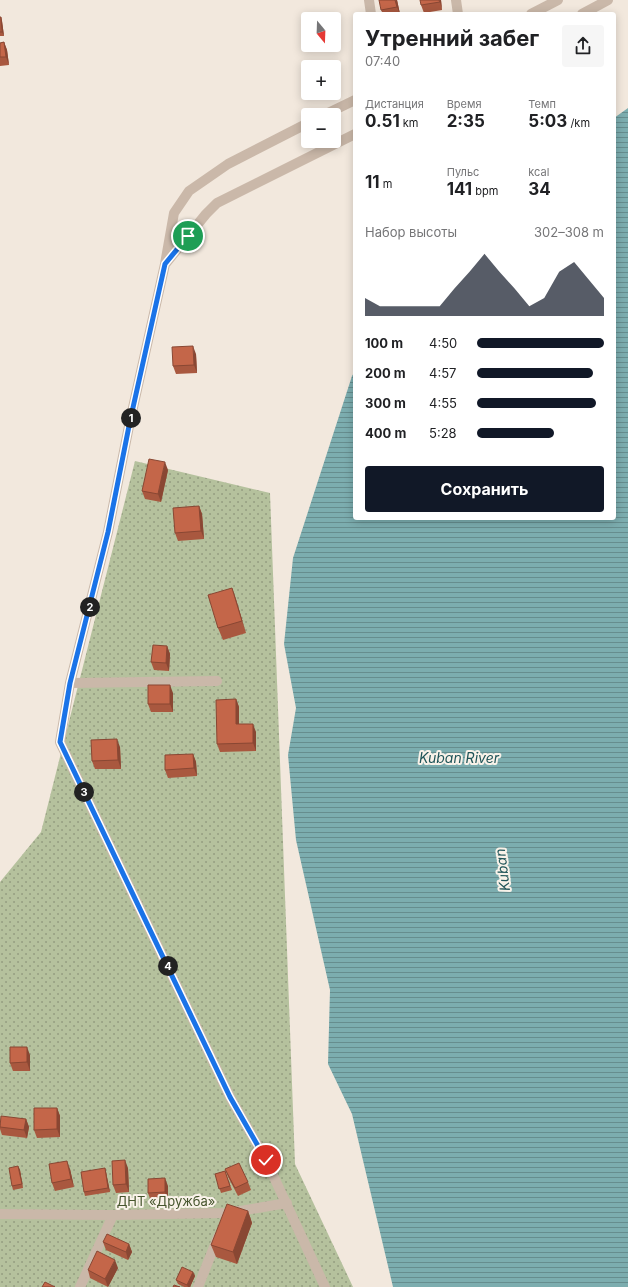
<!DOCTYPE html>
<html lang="ru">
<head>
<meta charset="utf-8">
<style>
  :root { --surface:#fff; --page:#f6f6f6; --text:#202124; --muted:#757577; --accent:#111827 }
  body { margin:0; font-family:Inter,sans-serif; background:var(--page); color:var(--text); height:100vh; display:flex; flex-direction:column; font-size:15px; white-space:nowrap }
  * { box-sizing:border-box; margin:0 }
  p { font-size:13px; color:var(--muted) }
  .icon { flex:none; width:22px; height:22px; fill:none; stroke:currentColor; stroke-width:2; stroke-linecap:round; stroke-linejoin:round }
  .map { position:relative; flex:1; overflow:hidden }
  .sheet { position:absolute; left:353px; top:12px; width:263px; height:508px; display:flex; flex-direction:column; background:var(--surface); border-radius:4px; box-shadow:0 2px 10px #0003 }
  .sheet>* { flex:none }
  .needle { width:26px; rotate:161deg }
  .buttons { position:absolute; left:301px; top:12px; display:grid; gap:8px }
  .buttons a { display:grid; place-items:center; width:40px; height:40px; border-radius:4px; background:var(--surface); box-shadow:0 2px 10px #0003; font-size:20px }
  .pin { position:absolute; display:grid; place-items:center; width:34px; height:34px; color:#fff; margin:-17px; border:2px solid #fff; border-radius:50%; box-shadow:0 1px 4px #0007 }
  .km { position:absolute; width:20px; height:20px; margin:-10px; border-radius:50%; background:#222; color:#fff; font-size:11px; line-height:20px; text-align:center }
  .round { display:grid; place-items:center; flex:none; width:42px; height:42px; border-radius:4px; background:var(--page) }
  .overview { display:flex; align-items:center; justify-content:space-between; height:68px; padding:0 12px }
  h1 { font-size:22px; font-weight:700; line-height:30px }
  .metrics { display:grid; grid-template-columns:repeat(3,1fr); gap:6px; height:68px; padding:4px 12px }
  .metrics div { display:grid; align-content:center }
  .metrics b { font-size:17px; font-weight:700 }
  .metrics small { font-size:11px; font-weight:400 }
  .metrics p { font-size:11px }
  .chart { height:112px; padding:8px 12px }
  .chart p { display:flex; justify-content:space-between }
  .chart svg { width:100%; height:72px; margin-top:4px; fill:var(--accent); opacity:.7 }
  .action { display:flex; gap:8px; margin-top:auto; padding:8px 12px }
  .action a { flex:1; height:46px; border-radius:4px; background:var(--accent); color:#fff; font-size:16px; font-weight:700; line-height:46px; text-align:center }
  ul { padding:0 12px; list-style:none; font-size:13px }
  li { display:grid; grid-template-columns:64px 48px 1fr; align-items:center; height:30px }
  li i { height:10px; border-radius:5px; background:var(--accent) }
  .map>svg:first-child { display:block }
  .park { fill:url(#park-dots) }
  .water { fill:url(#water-rules) }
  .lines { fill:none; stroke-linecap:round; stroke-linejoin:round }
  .minor { stroke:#cab8a9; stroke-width:10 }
  .wall { fill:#a9583f }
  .shaded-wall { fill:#894733 }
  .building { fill:#c46649; stroke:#894733 }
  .route-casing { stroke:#fff; stroke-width:8 }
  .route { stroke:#1a73e8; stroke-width:5 }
  .labels { text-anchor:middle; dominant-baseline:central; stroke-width:4; stroke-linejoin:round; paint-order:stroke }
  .park-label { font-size:13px; fill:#46552d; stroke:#f9f2e9 }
  .water-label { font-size:14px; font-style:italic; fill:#1f5458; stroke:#f9f2e9 }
</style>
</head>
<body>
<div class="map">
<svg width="628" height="1287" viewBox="0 0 628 1287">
  <defs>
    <pattern id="park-dots" width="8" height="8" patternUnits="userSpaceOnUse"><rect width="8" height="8" fill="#b5c19d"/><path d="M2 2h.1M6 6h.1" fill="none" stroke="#949d80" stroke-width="1.8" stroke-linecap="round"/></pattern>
    <pattern id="water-rules" width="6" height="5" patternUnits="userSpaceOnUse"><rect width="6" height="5" fill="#7cadaf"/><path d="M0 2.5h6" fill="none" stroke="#668d8e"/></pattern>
  </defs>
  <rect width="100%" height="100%" fill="#f2e8dd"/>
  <!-- park -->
  <path class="park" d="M135 461 270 493 295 1164 353 1287H0V882L41 832Z"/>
  <!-- water -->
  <path class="water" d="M628 108V1287H393L352 1114 328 1064 330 990 296 840 288 755 296 708 284 644 293 558 352 376 355 371V518H614V118Z"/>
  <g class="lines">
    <!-- minor -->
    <path class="minor" d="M369 0 371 14
      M456 0 458 14
      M531 14 558 0
      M582 14 608 0
      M324 115 355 100
      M308 123 228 164 189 191 174 213 165 264 130 421 108 532 70 683 60 742 230 1097 266 1160 325 1287
      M166 263 206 214 217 203 355 134
      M70 683 217 681
      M0 1214 113 1215 228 1213 287 1203
      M80 1287 113 1215
      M198 1287 218 1237"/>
  </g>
  <!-- wall -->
  <path class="wall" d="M397 0 400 14H383L381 10Z
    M441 0 442 10 424 13 421 5Z
    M0 17H1L2 21 4 36H0Z
    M4 42 7 50 9 65 0 66V43Z
    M196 354 197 373 176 374 173 366Z
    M168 470 161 502 145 499 142 491Z
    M199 506 202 514 204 539 178 541 175 533Z
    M232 588 246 633 223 640 218 628Z
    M167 646 170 654 169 671 154 670 151 662Z
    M173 693V712H151L148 704Z
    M236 699 239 707V724L256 732V751L220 752 217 744Z
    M120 747 121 769H95L92 761Z
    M193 754 196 762 197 776 168 778 165 770Z
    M30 1055V1071H13L10 1063Z
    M57 1108 60 1116V1137L37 1138 34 1130Z
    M26 1119 29 1127 27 1138 2 1135 0 1129V1124Z
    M18 1166 20 1170 23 1188 13 1190 12 1186Z
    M105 1168 106 1172 110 1192 85 1196 84 1192Z
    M128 1168 129 1192 116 1193 113 1185Z
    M70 1169 74 1187 55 1191 52 1183Z
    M225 1169 248 1182 251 1190 238 1196 228 1177Z
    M225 1171 232 1190 221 1193 215 1174Z
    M168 1186V1201H151L148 1193Z
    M248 1211 252 1223 237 1264 216 1257 211 1245Z
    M103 1242 129 1244 132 1252 128 1260 106 1250Z
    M118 1268 108 1287 90 1278 88 1270Z
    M193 1272 195 1276 190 1287H184L178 1284 176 1280Z"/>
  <!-- shaded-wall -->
  <path class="shaded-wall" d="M395 0H397L400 14 397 7Z
    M439 0H441L442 10 440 2Z
    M1 17 2 21 4 36 2 32Z
    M4 42 7 50 9 65 6 57Z
    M193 346 196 354 197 373 194 365Z
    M165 462 168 470 161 502 158 494Z
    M199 506 202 514 204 539 201 531Z
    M232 588 236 599 246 633 242 621Z
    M167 646 170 654 169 671 166 663Z
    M170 685 173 693V712L170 704Z
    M236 699 239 707V732L236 724Z
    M253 724 256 732V751L253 743Z
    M117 739 120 747 121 769 118 760Z
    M193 754 196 762 197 776 194 768Z
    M27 1047 30 1055V1071L27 1062Z
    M57 1108 60 1116V1137L57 1129Z
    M26 1119 29 1127 27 1138 24 1130Z
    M125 1160 128 1168 129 1192 126 1184Z
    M67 1161 70 1169 74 1187 71 1179Z
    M18 1166 20 1170 23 1188 22 1184Z
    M105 1168 106 1172 110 1192 108 1188Z
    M165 1178 168 1186V1201L165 1192Z
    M248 1211 252 1223 237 1264 233 1252Z
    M129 1244 132 1252 128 1260 126 1252Z
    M115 1260 118 1268 108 1287 105 1279Z
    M193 1272 195 1276 190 1287H188L187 1285Z"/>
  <!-- building -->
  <path class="building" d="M379 0H395L397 7 381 10Z
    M420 0H439L440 2 421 5Z
    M0 17H1L2 32H0Z
    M4 42 6 57H0V43Z
    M193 346 194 365 173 366 172 347Z
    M149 459 165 462 158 494 142 491Z
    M199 506 201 531 175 533 173 508Z
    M232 588 242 621 218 628 208 595Z
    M153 645 167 646 166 663 151 662Z
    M148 685H170V704H148Z
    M236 699V724H253V743L217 744 216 700Z
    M117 739 118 760 92 761 91 740Z
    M193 754 194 768 165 770V755Z
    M10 1047H27V1062L10 1063Z
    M34 1108H57V1129L34 1130Z
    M1 1116 26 1119 24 1130 0 1127Z
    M125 1160 126 1184 113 1185 112 1161Z
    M67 1161 71 1179 52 1183 49 1164Z
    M239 1163 248 1182 235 1188 225 1169Z
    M18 1166 22 1184 12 1186 9 1168Z
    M105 1168 108 1188 84 1192 81 1172Z
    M225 1171 230 1186 219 1189 215 1174Z
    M165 1178V1192L148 1193V1179Z
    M227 1204 248 1211 233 1252 211 1245Z
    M107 1234 129 1244 126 1252 103 1242Z
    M97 1251 115 1260 105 1279 88 1270Z
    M182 1267 193 1272 187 1285 176 1280Z
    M45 1282 55 1287H42Z
    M174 1285 180 1287H173Z"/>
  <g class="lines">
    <defs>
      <path id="route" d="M188 236 165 264 130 421 108 532 70 683 60 742 230 1097 266 1160"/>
    </defs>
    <!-- route casing -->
    <use href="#route" class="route-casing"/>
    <!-- route -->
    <use href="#route" class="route"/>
  </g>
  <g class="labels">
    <!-- park labels -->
    <g class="park-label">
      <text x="166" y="1201">ДНТ «Дружба»</text>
    </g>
    <!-- water labels -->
    <g class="water-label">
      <text x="459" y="757">Kuban River</text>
      <text transform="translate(502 870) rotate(-97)">Kuban</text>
    </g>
  </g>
</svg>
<div class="buttons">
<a><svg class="needle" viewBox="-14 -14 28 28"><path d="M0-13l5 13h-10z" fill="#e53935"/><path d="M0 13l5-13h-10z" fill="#757577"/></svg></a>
<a>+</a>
<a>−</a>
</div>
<div class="pin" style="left:188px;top:236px;background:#1e9e55"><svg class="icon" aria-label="arrive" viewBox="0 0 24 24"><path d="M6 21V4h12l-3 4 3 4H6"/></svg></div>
<div class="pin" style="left:266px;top:1160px;background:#d93025"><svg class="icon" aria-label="check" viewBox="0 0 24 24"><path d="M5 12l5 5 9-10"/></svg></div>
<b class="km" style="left:131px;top:418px">1</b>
<b class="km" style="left:90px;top:607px">2</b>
<b class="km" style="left:84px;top:792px">3</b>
<b class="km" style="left:168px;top:966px">4</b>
<section class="sheet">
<div class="overview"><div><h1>Утренний забег</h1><p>07:40</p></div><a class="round"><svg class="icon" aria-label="share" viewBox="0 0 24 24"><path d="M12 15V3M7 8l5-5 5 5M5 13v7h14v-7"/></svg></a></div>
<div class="metrics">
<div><p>Дистанция</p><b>0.51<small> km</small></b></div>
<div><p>Время</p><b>2:35</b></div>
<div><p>Темп</p><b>5:03<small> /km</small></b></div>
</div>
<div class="metrics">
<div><b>11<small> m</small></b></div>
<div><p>Пульс</p><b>141<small> bpm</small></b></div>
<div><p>kcal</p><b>34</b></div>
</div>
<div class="chart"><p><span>Набор высоты</span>302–308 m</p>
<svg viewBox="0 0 160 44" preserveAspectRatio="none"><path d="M0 44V33L10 38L20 38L30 38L40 38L50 38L60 27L70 17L80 6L90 17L100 27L110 38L120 33L130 17L140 11L150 22L160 33V44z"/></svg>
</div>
<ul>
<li><b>100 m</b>4:50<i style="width:100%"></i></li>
<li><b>200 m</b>4:57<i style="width:91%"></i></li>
<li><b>300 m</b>4:55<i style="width:94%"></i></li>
<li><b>400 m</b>5:28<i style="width:61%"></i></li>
</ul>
<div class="action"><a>Сохранить</a></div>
</section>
</div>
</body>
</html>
